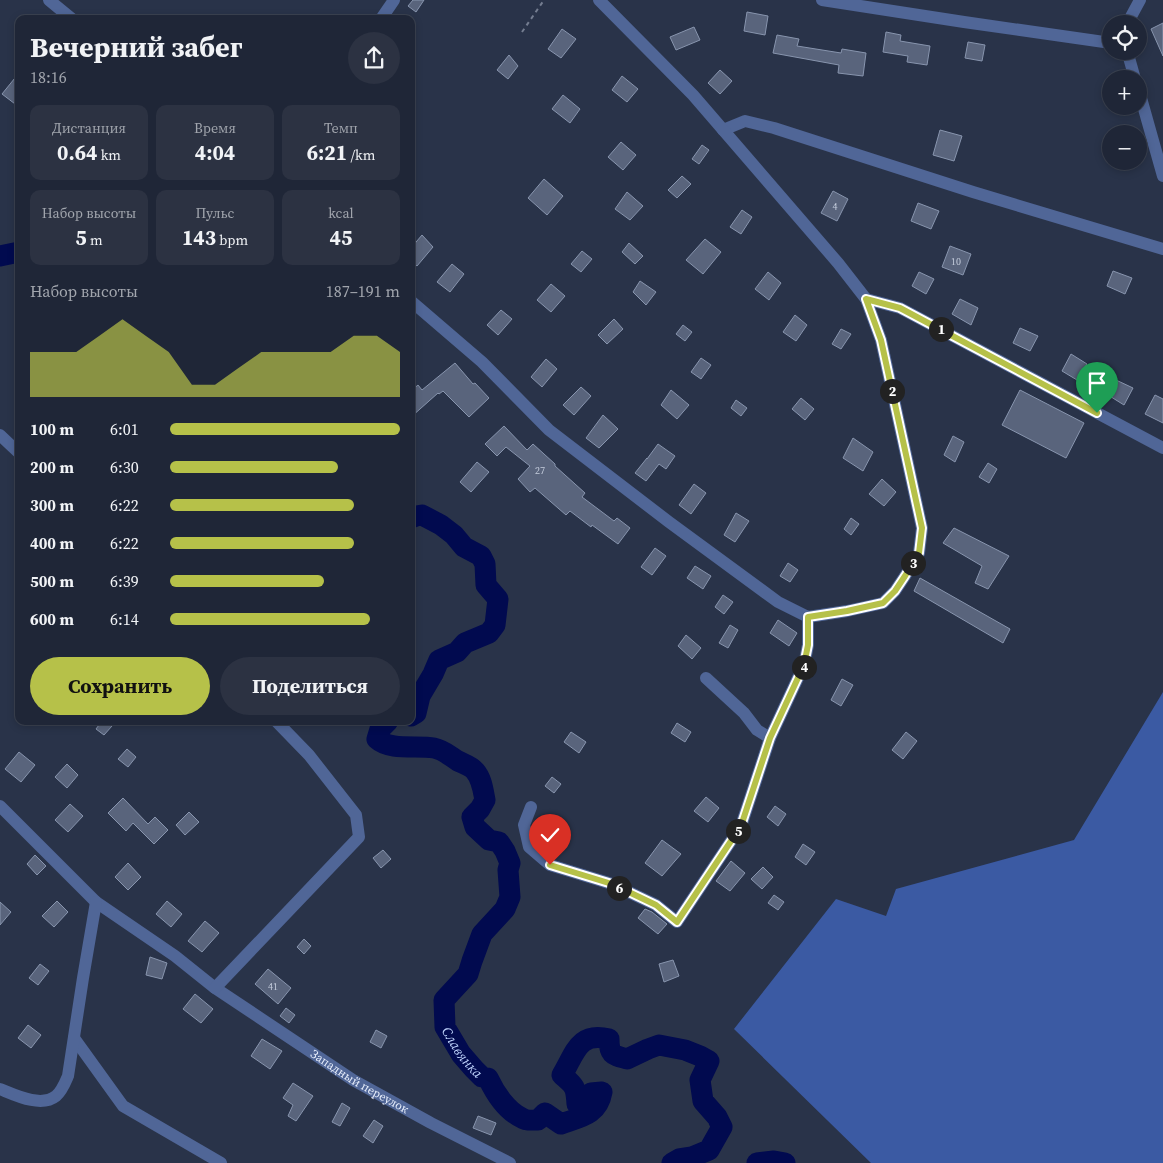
<!DOCTYPE html>
<html lang="ru">
<head>
<meta charset="utf-8">
<style>
  :root { --surface:#1f2637; --page:#2c3242; --text:#f1f3f6; --muted:#a1a5ad; --line:#3c4352; --accent:#b6c149 }
  body { margin:0; font-family:"Source Serif 4",serif; background:var(--page); color:var(--text); height:100vh; display:flex; flex-direction:column; font-size:19px; white-space:nowrap }
  * { box-sizing:border-box; margin:0 }
  p { font-size:16px; color:var(--muted) }
  .icon { flex:none; width:28px; height:28px; fill:none; stroke:currentColor; stroke-width:2; stroke-linecap:round; stroke-linejoin:round }
  .map { position:relative; flex:1; overflow:hidden }
  .drawer { position:absolute; left:15px; top:15px; width:400px; height:710px; display:flex; flex-direction:column; background:var(--surface); border-radius:10px; box-shadow:0 2px 8px #0003,0 0 0 1px var(--line) }
  .drawer>* { flex:none }
  .fabs { position:absolute; left:1102px; top:15px; display:grid; gap:10px }
  .fabs a { display:grid; place-items:center; width:45px; height:45px; border-radius:50%; background:var(--surface); box-shadow:0 2px 8px #0003,0 0 0 1px var(--line); font-size:25px }
  .pin { position:absolute; display:grid; place-items:center; width:42px; height:42px; color:#fff; margin:-51px -21px; border-radius:50% 50% 50% 0; rotate:-45deg; box-shadow:0 0 5px #0007 }
  .pin .icon { rotate:45deg }
  .km { position:absolute; width:25px; height:25px; margin:-12px; border-radius:50%; background:#222; color:#fff; font-size:14px; line-height:25px; text-align:center }
  .round { display:grid; place-items:center; flex:none; width:52px; height:52px; border-radius:26px; background:var(--page) }
  .overview { display:flex; align-items:center; justify-content:space-between; height:85px; padding:0 15px }
  h1 { font-size:28px; font-weight:700; line-height:38px }
  .metrics { display:grid; grid-template-columns:repeat(3,1fr); gap:8px; height:85px; padding:5px 15px }
  .metrics div { display:grid; align-content:center; border-radius:10px; background:var(--page); text-align:center }
  .metrics b { font-size:21px; font-weight:700 }
  .metrics small { font-size:14px; font-weight:400 }
  .metrics p { font-size:14px }
  .chart { height:140px; padding:10px 15px }
  .chart p { display:flex; justify-content:space-between }
  .chart svg { width:100%; height:90px; margin-top:5px; fill:var(--accent); opacity:.7 }
  .primary-button { display:flex; gap:10px; margin-top:auto; padding:10px 15px }
  .primary-button a { flex:1; height:58px; border-radius:30px; background:var(--accent); color:#111; font-size:20px; font-weight:700; line-height:58px; text-align:center }
  .primary-button a+a { background:var(--page); color:var(--text) }
  ul { padding:0 15px; list-style:none; font-size:16px }
  li { display:grid; grid-template-columns:80px 60px 1fr; align-items:center; height:38px }
  li i { height:12px; border-radius:6px; background:var(--accent) }
  .map>svg:first-child { display:block }
  .green { fill:#3b5aa3 }
  .lines { fill:none; stroke-linecap:round; stroke-linejoin:round }
  .river { stroke:#010a4f; stroke-width:21 }
  .building { fill:#59647c; stroke:#8895ae }
  .path { stroke:#747d90; stroke-width:2; stroke-dasharray:4 4; stroke-linecap:butt }
  .minor { stroke:#506697; stroke-width:12 }
  .route-casing { stroke:#fff; stroke-width:10 }
  .route { stroke:#b6c149; stroke-width:6 }
  .labels { text-anchor:middle; dominant-baseline:central; stroke-width:4.5; stroke-linejoin:round; paint-order:stroke }
  .number-label { font-size:10px; fill:#c4ccdc }
  .street-label { font-size:12px; fill:#e7eefc; stroke:#20293e }
  .water-label { font-size:14px; font-style:italic; fill:#bfd3fc; stroke:#20293e }
</style>
</head>
<body>
<div class="map">
<svg width="1163" height="1163" viewBox="0 0 1163 1163">
  <rect width="100%" height="100%" fill="#293349"/>
  <!-- green -->
  <path class="green" d="M1163 692V1163H871L734 1029 836 899 886 916 896 889 1074 840Z"/>
  <g class="lines">
    <!-- river -->
    <g class="river">
      <path d="M0 256 19 252"/>
      <path d="M411 518 416 516 422 515 441 525 454 535 464 547 481 556 485 564 486 585 498 599 495 625 489 633 465 643 457 652 439 660 433 674 420 696 416 713 411 716"/>
      <path id="s1" d="M388 721 380 729 377 739C390 751 418 745 434 748 444 750 450 756 458 761 464 764 471 766 475 771 482 779 483 790 485 800L480 809 472 817 475 827 489 840 499 842 505 851 510 863 508 870 510 897 505 909 482 934 472 961 468 974 444 1000 445 1027 461 1054 474 1069 482 1077 488 1078C495 1093 507 1111 522 1118 526 1121 533 1120 538 1120L545 1113 561 1124C581 1117 598 1115 602 1092L591 1093 577 1104C576 1087 575 1086 562 1075 575 1054 578 1031 609 1039 609 1055 613 1055 627 1059L648 1049 659 1045 685 1050 700 1056 709 1061 700 1080 703 1101 717 1117 722 1127 709 1150 692 1157 679 1159 672 1163"/>
      <path d="M757 1163 774 1161 785 1163"/>
    </g>
  </g>
  <!-- building -->
  <path class="building" d="M413 0H424L416 12 408 6Z
    M747 12 768 16 765 35 744 31Z
    M1163 23V56L1151 29Z
    M694 27 700 40 676 50 670 37Z
    M562 29 576 39 561 58 548 49Z
    M886 32 901 35 900 41 930 46 927 65 907 62 908 56 883 52Z
    M777 35 799 39 797 46 841 53 842 49 866 53 863 76 838 73 839 65 773 53Z
    M968 42 985 45 982 61 965 58Z
    M509 55 518 66 508 79 497 70Z
    M720 70 732 81 720 94 708 83Z
    M19 73V107L2 94Z
    M622 76 638 89 627 102 612 90Z
    M563 95 580 109 570 123 552 109Z
    M940 130 962 136 954 161 933 155Z
    M621 142 636 155 623 170 608 157Z
    M702 145 709 150 699 164 692 159Z
    M682 176 691 184 677 198 668 190Z
    M544 179 563 196 547 215 528 198Z
    M833 191 848 199 837 221 821 213Z
    M627 192 643 206 630 220 615 209Z
    M918 203 939 211 931 229 911 221Z
    M742 210 752 217 741 234 730 227Z
    M422 235 433 247 417 266 411 261V248Z
    M705 239 721 252 703 274 686 260Z
    M629 243 643 256 635 264 622 252Z
    M950 246 971 254 963 275 942 267Z
    M582 251 592 259 581 272 571 264Z
    M452 264 464 274 450 292 437 282Z
    M1113 271 1132 278 1125 294 1107 286Z
    M768 272 781 283 769 300 755 289Z
    M919 272 934 279 926 294 912 286Z
    M640 281 656 292 646 305 633 292Z
    M551 284 565 296 551 312 537 300Z
    M960 299 978 308 971 325 952 314Z
    M501 310 512 319 498 335 487 325Z
    M795 315 807 325 796 341 783 332Z
    M614 319 623 329 607 344 598 335Z
    M683 325 692 332 685 341 676 334Z
    M1020 328 1038 336 1030 351 1013 343Z
    M841 329 851 334 841 349 832 344Z
    M1071 354 1087 364 1077 380 1062 371Z
    M701 358 711 365 701 379 691 372Z
    M546 359 557 369 542 387 531 377Z
    M455 363 473 384 475 383 489 398 469 417 443 391 439 394 438 393 411 417V391L418 385 422 390Z
    M1116 380 1133 388 1124 405 1108 395Z
    M581 387 591 396 574 415 563 405Z
    M671 390 689 405 677 419 661 405Z
    M1020 390 1084 423 1066 458 1002 425Z
    M1155 395 1163 399V423L1145 414Z
    M801 398 814 409 805 420 792 409Z
    M736 400 747 408 741 416 731 408Z
    M603 415 618 429 599 448 586 438Z
    M504 426 527 450 533 444 555 464V466L585 493 582 497 614 521 617 518 630 528 618 544 592 525 591 527 570 511 566 515 535 488 530 492 518 479 530 466 506 447 497 456 485 444Z
    M953 436 964 442 955 462 944 455Z
    M853 438 873 452 863 471 843 458Z
    M658 444 675 456 666 469 659 464 646 481 635 473 647 458V459Z
    M477 462 489 472 471 492 460 482Z
    M988 463 997 469 989 483 979 477Z
    M882 479 896 492 884 506 869 494Z
    M694 484 706 493 691 514 679 505Z
    M736 513 749 521 735 542 724 535Z
    M851 518 859 524 851 535 844 529Z
    M954 528 1009 556 988 589 975 583 982 566 943 543Z
    M655 548 666 556 652 575 641 567Z
    M788 563 798 570 790 582 780 576Z
    M695 566 711 576 703 589 687 578Z
    M920 578 1010 629 1003 643 914 591Z
    M723 595 733 602 724 614 715 607Z
    M778 620 797 633 789 646 770 633Z
    M730 625 738 630 728 648 719 643Z
    M686 635 701 648 692 659 678 646Z
    M842 679 853 685 841 706 831 700Z
    M102 721H106L112 726 104 735 96 729Z
    M677 723 691 732 685 742 671 733Z
    M571 732 586 742 579 753 564 742Z
    M906 732 917 741 903 759 892 750Z
    M127 749 136 757 128 767 118 759Z
    M19 752 35 765 21 782 5 769Z
    M67 764 78 775 67 788 55 777Z
    M552 777 561 784 554 793 545 786Z
    M706 797 719 808 708 822 694 811Z
    M123 798 148 824 155 817 168 830 154 844 133 823 126 831 108 813Z
    M70 804 83 816 68 832 55 820Z
    M775 806 786 814 778 826 767 817Z
    M189 812 199 822 185 835 176 825Z
    M662 840 681 854 662 876 645 863Z
    M803 844 815 852 806 865 795 857Z
    M383 850 391 859 381 868 373 858Z
    M35 855 46 866 37 875 27 864Z
    M731 861 745 873 730 891 716 881Z
    M128 863 141 877 128 890 115 877Z
    M763 867 773 877 762 889 751 879Z
    M774 895 784 902 778 910 768 903Z
    M57 901 68 912 54 927 42 916Z
    M167 901 182 914 171 927 156 914Z
    M0 902 11 912 0 925Z
    M645 909 652 912 667 924 658 934 638 918Z
    M205 921 219 933 202 952 188 941Z
    M304 939 311 946 304 954 297 947Z
    M150 957 167 963 162 979 146 975Z
    M673 960 679 976 664 982 659 964Z
    M40 964 49 971 38 985 29 978Z
    M268 969 291 988 278 1004 255 984Z
    M195 994 213 1009 201 1023 183 1009Z
    M286 1008 295 1015 289 1023 280 1016Z
    M28 1025 41 1035 31 1048 18 1038Z
    M376 1030 387 1036 381 1048 370 1042Z
    M262 1039 282 1051 270 1069 251 1056Z
    M293 1083 313 1096 296 1121 288 1116 293 1105 283 1098Z
    M342 1103 350 1108 340 1126 332 1122Z
    M478 1116 496 1123 491 1135 473 1128Z
    M374 1120 383 1126 373 1143 363 1136Z"/>
  <g class="lines">
    <!-- path -->
    <path class="path" d="M522 32 544 0"/>
    <!-- minor -->
    <g class="minor">
      <path d="M49 0 72 19"/>
      <path d="M822 0 964 22 1111 43"/>
      <path d="M381 19 394 0"/>
      <path d="M1127 24 1140 0"/>
      <path d="M1125 51 1128 54 1135 79"/>
      <path d="M1139 91 1163 176"/>
      <path d="M723 130 745 121 774 128 973 192 1163 249"/>
      <path d="M866 299 900 308 1163 448"/>
      <path d="M411 301 482 362 549 430 669 522 778 602 808 617 847 611 883 603 895 591 905 576 919 553 922 528 881 340 866 299 838 263 693 95 599 0"/>
      <path d="M0 435 19 453"/>
      <path d="M706 678 744 713 757 730 770 738"/>
      <path id="s2" d="M0 806 96 902 175 956 215 988 353 1080 431 1123 510 1163"/>
      <path d="M531 807 524 825 529 847 550 865 612 884 656 905 677 922 741 826 770 738 804 665 808 645V617"/>
      <path d="M215 988 359 837 356 815 309 755 276 721"/>
      <path d="M74 1038 123 1106 221 1163"/>
      <path d="M0 1089C15 1095 41 1108 56 1096 62 1091 65 1083 68 1076L83 978 96 902"/>
    </g>
  </g>
  <g class="lines">
    <defs>
      <path id="route" d="M550 865 612 884 656 905 677 922 741 826 770 738 804 665 808 645V617L847 611 883 603 895 591 905 576 919 553 922 528 881 340 866 299 900 308 1097 413"/>
    </defs>
    <!-- route casing -->
    <use href="#route" class="route-casing"/>
    <!-- route -->
    <use href="#route" class="route"/>
  </g>
  <g class="labels">
    <!-- number labels -->
    <g class="number-label">
      <text x="835" y="206">4</text>
      <text x="956" y="261">10</text>
      <text x="540" y="470">27</text>
      <text x="273" y="986">41</text>
    </g>
    <!-- street labels -->
    <g class="street-label">
      <text stroke="none"><textPath href="#s2" startOffset="455">Западный переулок</textPath></text>
    </g>
    <!-- water labels -->
    <g class="water-label">
      <text stroke="none"><textPath href="#s1" startOffset="461">Славянка</textPath></text>
    </g>
  </g>
</svg>
<div class="fabs">
<a><svg class="icon" aria-label="locate" viewBox="0 0 24 24"><circle cx="12" cy="12" r="6"/><path d="M12 2v4M12 18v4M2 12h4M18 12h4"/></svg></a>
<a>+</a>
<a>−</a>
</div>
<div class="pin" style="left:1097px;top:413px;background:#1e9e55"><svg class="icon" aria-label="arrive" viewBox="0 0 24 24"><path d="M6 21V4h12l-3 4 3 4H6"/></svg></div>
<div class="pin" style="left:550px;top:865px;background:#d93025"><svg class="icon" aria-label="check" viewBox="0 0 24 24"><path d="M5 12l5 5 9-10"/></svg></div>
<b class="km" style="left:941px;top:329px">1</b>
<b class="km" style="left:892px;top:391px">2</b>
<b class="km" style="left:913px;top:563px">3</b>
<b class="km" style="left:804px;top:667px">4</b>
<b class="km" style="left:738px;top:831px">5</b>
<b class="km" style="left:619px;top:888px">6</b>
<section class="drawer">
<div class="overview"><div><h1>Вечерний забег</h1><p>18:16</p></div><a class="round"><svg class="icon" aria-label="share" viewBox="0 0 24 24"><path d="M12 15V3M7 8l5-5 5 5M5 13v7h14v-7"/></svg></a></div>
<div class="metrics">
<div><p>Дистанция</p><b>0.64<small> km</small></b></div>
<div><p>Время</p><b>4:04</b></div>
<div><p>Темп</p><b>6:21<small> /km</small></b></div>
</div>
<div class="metrics">
<div><p>Набор высоты</p><b>5<small> m</small></b></div>
<div><p>Пульс</p><b>143<small> bpm</small></b></div>
<div><p>kcal</p><b>45</b></div>
</div>
<div class="chart"><p><span>Набор высоты</span>187–191 m</p>
<svg viewBox="0 0 160 44" preserveAspectRatio="none"><path d="M0 44V22L10 22L20 22L30 14L40 6L50 14L60 22L70 38L80 38L90 30L100 22L110 22L120 22L130 22L140 14L150 14L160 22V44z"/></svg>
</div>
<ul>
<li><b>100 m</b>6:01<i style="width:100%"></i></li>
<li><b>200 m</b>6:30<i style="width:73%"></i></li>
<li><b>300 m</b>6:22<i style="width:80%"></i></li>
<li><b>400 m</b>6:22<i style="width:80%"></i></li>
<li><b>500 m</b>6:39<i style="width:67%"></i></li>
<li><b>600 m</b>6:14<i style="width:87%"></i></li>
</ul>
<div class="primary-button"><a>Сохранить</a><a>Поделиться</a></div>
</section>
</div>
</body>
</html>
